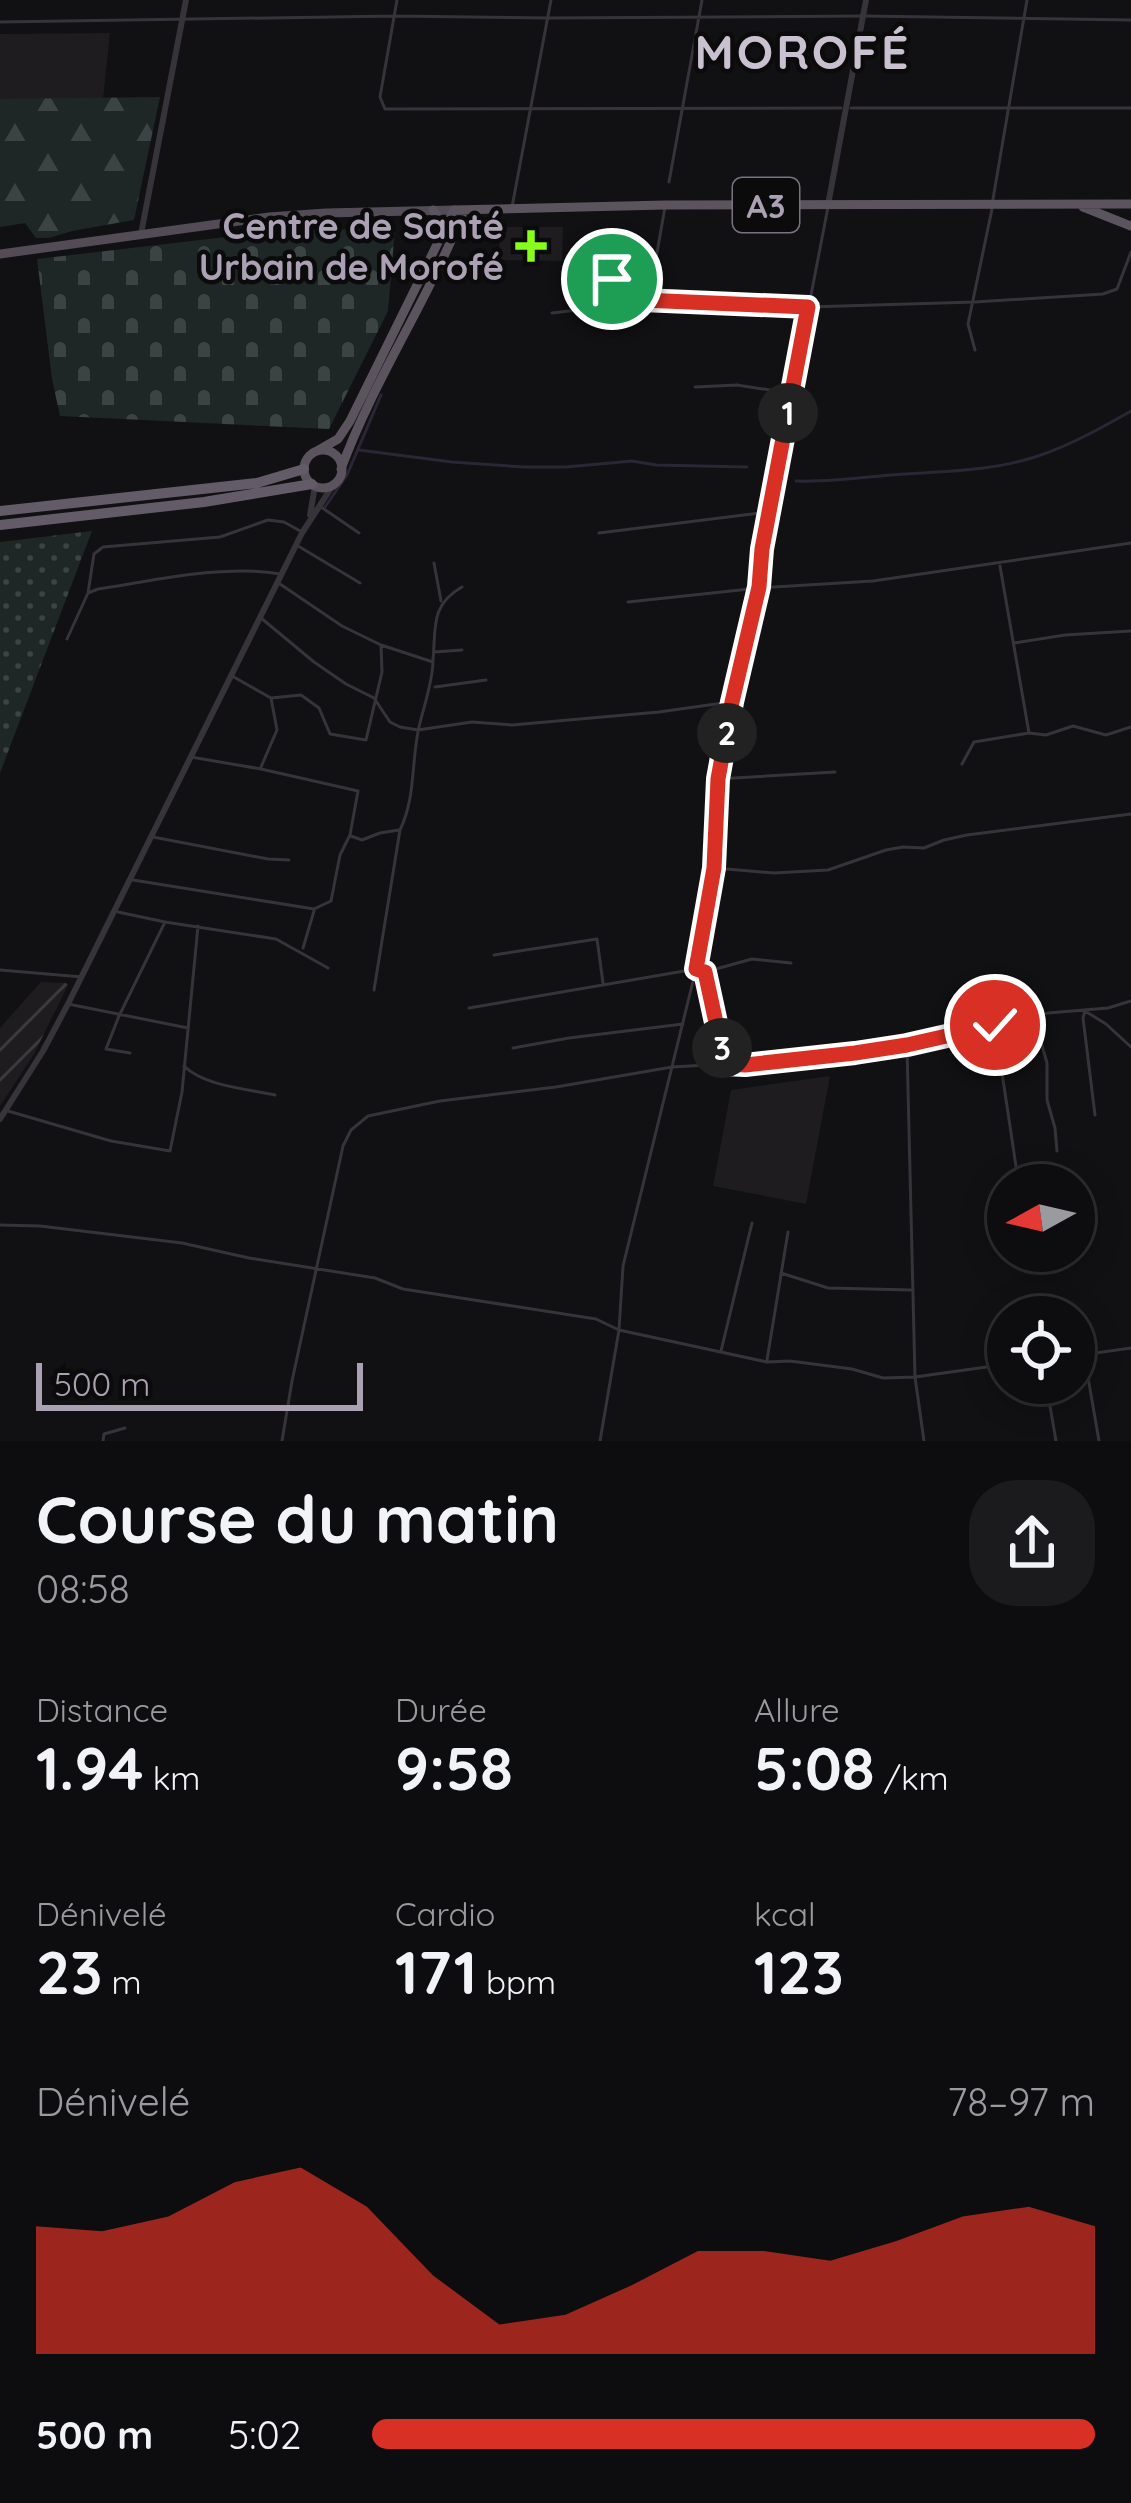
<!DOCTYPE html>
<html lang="fr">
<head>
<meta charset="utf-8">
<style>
  :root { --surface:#0d0c0e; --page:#1b1a1c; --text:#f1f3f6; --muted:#9a9b9e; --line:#2d2c2e; --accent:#d93025 }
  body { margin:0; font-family:Quicksand,sans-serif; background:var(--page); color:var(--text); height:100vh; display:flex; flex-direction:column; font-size:45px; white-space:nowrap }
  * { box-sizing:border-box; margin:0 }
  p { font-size:39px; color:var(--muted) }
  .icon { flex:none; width:66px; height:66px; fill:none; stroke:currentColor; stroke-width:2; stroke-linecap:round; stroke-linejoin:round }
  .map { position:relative; height:1441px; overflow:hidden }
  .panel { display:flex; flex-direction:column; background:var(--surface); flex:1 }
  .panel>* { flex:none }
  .needle { width:78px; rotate:262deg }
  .buttons { position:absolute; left:987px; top:1164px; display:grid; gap:24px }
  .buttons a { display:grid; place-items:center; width:108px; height:108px; border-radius:50%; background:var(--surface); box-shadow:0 6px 30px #0003,0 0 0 3px var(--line); font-size:60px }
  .scale { position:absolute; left:36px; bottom:30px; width:327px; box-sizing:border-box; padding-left:12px; border:6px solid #aba0b4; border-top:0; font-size:33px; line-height:42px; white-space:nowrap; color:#aba0b4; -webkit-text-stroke:9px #0c0b0c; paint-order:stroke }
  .pin { position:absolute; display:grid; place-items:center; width:102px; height:102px; color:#fff; margin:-51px; border:6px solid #fff; border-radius:50%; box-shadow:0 3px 12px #0007 }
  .km { position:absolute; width:60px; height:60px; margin:-30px; border-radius:50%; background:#222; color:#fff; font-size:33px; line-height:60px; text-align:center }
  .round { display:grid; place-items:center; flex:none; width:126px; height:126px; border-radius:48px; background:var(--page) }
  .headline { display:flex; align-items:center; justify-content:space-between; height:204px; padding:0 36px }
  h1 { font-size:66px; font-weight:700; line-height:90px }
  .figures { display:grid; grid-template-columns:repeat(3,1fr); gap:18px; height:204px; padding:12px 36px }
  .figures div { display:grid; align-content:center }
  .figures b { font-size:60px; font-weight:700 }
  .figures small { font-size:33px; font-weight:400 }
  .figures p { font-size:33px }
  .chart { height:336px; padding:24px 36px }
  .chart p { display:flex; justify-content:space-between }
  .chart svg { width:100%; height:216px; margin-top:12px; fill:var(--accent); opacity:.7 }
  ul { padding:0 36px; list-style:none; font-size:39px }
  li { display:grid; grid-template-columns:192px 144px 1fr; align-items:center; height:90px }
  li i { height:30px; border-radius:15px; background:var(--accent) }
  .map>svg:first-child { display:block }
  .built { fill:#1e1c1f }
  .industrial { fill:url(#industrial-furrows) }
  .grass { fill:url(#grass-dots) }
  .forest { fill:url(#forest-firs) }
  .cemetery { fill:url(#cemetery-stones) }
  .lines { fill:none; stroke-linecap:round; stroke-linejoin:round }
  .stream { stroke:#2a2636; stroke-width:3 }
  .minor { stroke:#37333a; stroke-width:3 }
  .tertiary { stroke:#37333a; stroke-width:6 }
  .primary { stroke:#534c56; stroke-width:9 }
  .trunk { stroke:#5b545f; stroke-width:9 }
  .motorway { stroke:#635c68; stroke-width:10 }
  .route-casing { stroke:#fff; stroke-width:24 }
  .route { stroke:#d93025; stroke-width:15 }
  .poi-dot { fill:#88ff1a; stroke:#0c0b0c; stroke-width:4.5 }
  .labels { text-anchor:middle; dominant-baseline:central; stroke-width:9; stroke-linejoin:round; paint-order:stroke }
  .shield { fill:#0c0b0c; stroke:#7b7382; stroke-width:3 }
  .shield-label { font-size:33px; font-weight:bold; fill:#aba0b4 }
  .poi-label { font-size:36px; font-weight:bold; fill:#aba0b4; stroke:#0c0b0c; text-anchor:end }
  .district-label { font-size:48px; font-weight:bold; letter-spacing:3px; fill:#c9c1cf; stroke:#0c0b0c }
</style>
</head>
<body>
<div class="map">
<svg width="1131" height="1441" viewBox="0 0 1131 1441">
  <defs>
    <pattern id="industrial-furrows" width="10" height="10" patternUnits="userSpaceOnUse" patternTransform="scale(3)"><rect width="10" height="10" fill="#1e1c1f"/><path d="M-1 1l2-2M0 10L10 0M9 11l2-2" fill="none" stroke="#3c3a3d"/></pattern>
    <pattern id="grass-dots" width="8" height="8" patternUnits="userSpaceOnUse" patternTransform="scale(3)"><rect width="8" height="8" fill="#1e2726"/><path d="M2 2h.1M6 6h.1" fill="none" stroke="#3c4343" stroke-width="1.8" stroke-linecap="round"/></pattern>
    <pattern id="forest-firs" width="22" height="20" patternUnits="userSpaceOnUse" patternTransform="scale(3)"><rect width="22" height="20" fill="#1e2726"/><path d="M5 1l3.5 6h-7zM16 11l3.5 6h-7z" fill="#3c4343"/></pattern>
    <pattern id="cemetery-stones" width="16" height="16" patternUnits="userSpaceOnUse" patternTransform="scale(3)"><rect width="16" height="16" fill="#1e2726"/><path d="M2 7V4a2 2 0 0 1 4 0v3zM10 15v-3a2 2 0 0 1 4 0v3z" fill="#3c4343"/></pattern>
  </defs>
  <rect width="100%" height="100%" fill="#111012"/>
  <!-- built -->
  <path class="built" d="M110 33 103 99H0V34Z
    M501 227H563L562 261 498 260Z
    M830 1076 806 1204 713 1186 731 1090Z"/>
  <!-- industrial -->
  <path class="industrial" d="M41 982 66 983 68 985 34 1054 0 1106V1028Z"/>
  <!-- grass -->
  <path class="grass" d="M92 531 0 773V542Z"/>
  <!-- forest -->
  <path class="forest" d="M160 97 134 220 72 231 49 238H36L25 223 0 227V99Z"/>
  <!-- cemetery -->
  <path class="cemetery" d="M395 229 388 311 329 429 60 416 52 379 37 259 286 230Z"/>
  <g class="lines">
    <!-- stream -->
    <path class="stream" d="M359 450 452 462 524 467H566L632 461 656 465 747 467
      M796 481C825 482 851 479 880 476 932 471 988 473 1038 456 1071 445 1101 428 1131 411
      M325 507 347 475 381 395"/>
    <!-- minor -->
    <path class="minor" d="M397 0 380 97 385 109 841 108
      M0 22 395 16 548 18 863 16 1131 20
      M851 108H1131
      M669 182 702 0
      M993 199 1027 0
      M512 207 551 0
      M644 296 651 287 665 207
      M612 299 614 263
      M552 313 604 307 612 301 642 300 808 307 975 302 1103 294 1117 289 1131 252
      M975 350 968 324 992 209
      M695 387 737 385 789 393
      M321 507 359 533
      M599 533 768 512
      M298 546 360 583
      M434 563 441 601
      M1000 566 1029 733 1046 735 1073 726 1106 735 1131 727
      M88 593 94 554 103 547 220 537 268 520 284 522 302 532
      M628 602 759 588 873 581 1131 543
      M261 618 314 662 346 684 374 698 390 722 400 727 418 730 472 722 512 725 659 712 730 702
      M67 639 88 593 98 589C153 581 224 564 280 574
      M1014 643 1065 635 1131 631
      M434 652 462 650
      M433 660C436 628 430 605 462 587
      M232 676 271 698 277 730 261 767
      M435 687 486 680
      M271 698 301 695 319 708 330 734 366 740 382 672 381 645 342 626 280 584
      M962 764 974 742 1029 733
      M718 779 835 772
      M351 836 362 840 380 833 399 830
      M153 837 268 859 289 860
      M715 868 774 873 828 870 886 850 903 847 924 848 944 840 967 835 1131 814
      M133 880 314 909 331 901 340 855 350 835 358 791 261 769 191 757
      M118 912 165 922 276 939 328 968
      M303 948 314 911
      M494 955 597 939 603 983
      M0 970 82 977
      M705 972 725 1062
      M374 990 400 830C416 797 411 762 419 727 424 705 432 685 433 662L381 645
      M68 1004 188 1028
      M469 1008 696 969 705 972 752 959 791 963
      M1037 1018V1028L1047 1063V1100L1055 1128 1057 1151
      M995 1026 1017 1173
      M513 1048 569 1038 683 1024
      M907 1048 915 1377 924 1441
      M130 1053 106 1049 119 1016 165 922
      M184 1066C204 1086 248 1089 275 1095
      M8 1111 111 1141 170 1151 182 1092 198 926
      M1095 1115 1083 1018 1085 1011 1106 1024 1131 1047
      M0 1225 40 1226 182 1243 249 1258 375 1278 403 1289 596 1319 619 1330 767 1362 790 1361 852 1369 883 1378 915 1377 1008 1364
      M781 1273 828 1288 911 1290
      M721 1351 752 1223
      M1084 1354 1099 1441
      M1074 1356 1131 1348
      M767 1360 788 1232
      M1046 1383 1056 1441
      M103 1441 104 1434 125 1428
      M282 1441 292 1381 343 1146 351 1130 368 1116 440 1101 556 1087 672 1067 725 1064 745 1065 907 1045 1048 1013 1108 1008 1131 1001
      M600 1441 619 1330 623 1266 696 969 714 868 718 779 732 702 759 588 762 549 828 207"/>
    <!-- tertiary -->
    <path class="tertiary" d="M828 205 866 0
      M141 234 186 0
      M310 515 315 486
      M0 1119 43 1051 68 1004 302 533 335 482"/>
    <!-- primary -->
    <path class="primary" d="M0 254 269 217 326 213 454 210"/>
    <!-- trunk -->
    <path class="trunk" d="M1083 207 1131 226
      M433 210 443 226V232
      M304 469a19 19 0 1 1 38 0a19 19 0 1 1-38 0Z
      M317 451 338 439 350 421 454 210 665 205 1131 204
      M341 469C374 379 429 299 464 210"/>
    <!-- motorway -->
    <path class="motorway" d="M0 511 257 483 304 469
      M0 525 204 502 312 484"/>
  </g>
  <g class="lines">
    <defs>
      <path id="route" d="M612 279V301L642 300 808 307 762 549 759 587 732 702 718 779 714 868 696 969 705 972 725 1064 745 1065 855 1053 907 1045 995 1025"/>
    </defs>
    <!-- route casing -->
    <use href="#route" class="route-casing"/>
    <!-- route -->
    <use href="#route" class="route"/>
  </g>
  <!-- markers -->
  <path class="poi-dot" d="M525 228h12v12h12v12h-12v12h-12v-12h-12v-12h12z"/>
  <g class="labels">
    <!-- shield labels -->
    <rect class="shield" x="733" y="178" width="66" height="54" rx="9"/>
    <g class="shield-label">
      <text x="766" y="205">A3</text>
    </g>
    <!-- poi labels -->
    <g class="poi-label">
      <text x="504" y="225">Centre de Santé<tspan x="504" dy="41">Urbain de Morofé</tspan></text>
    </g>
    <!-- district labels -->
    <g class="district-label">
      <text x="803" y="51">MOROFÉ</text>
    </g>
  </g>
</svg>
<div class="buttons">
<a><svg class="needle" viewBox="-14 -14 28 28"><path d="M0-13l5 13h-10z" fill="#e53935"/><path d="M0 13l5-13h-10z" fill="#9a9b9e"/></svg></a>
<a><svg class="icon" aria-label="locate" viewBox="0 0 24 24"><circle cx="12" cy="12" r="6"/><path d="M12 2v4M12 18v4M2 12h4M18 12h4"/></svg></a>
</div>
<div class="scale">500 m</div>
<div class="pin" style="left:612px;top:279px;background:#1e9e55"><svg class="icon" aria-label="arrive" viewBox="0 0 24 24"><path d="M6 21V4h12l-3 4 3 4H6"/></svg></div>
<div class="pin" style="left:995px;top:1025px;background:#d93025"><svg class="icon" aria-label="check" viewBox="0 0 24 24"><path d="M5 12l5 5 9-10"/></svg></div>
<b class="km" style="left:788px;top:413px">1</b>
<b class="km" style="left:727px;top:733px">2</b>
<b class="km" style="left:722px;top:1048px">3</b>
</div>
<section class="panel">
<div class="headline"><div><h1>Course du matin</h1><p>08:58</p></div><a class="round"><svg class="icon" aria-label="share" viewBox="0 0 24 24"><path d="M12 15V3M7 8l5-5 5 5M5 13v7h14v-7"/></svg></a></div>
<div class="figures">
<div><p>Distance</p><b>1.94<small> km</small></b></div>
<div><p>Durée</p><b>9:58</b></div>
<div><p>Allure</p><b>5:08<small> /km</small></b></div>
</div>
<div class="figures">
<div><p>Dénivelé</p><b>23<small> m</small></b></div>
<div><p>Cardio</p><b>171<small> bpm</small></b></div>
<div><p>kcal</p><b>123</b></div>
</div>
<div class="chart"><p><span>Dénivelé</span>78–97 m</p>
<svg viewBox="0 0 160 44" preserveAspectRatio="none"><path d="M0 44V18L10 19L20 16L30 9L40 6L50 14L60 28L70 38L80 36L90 30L100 23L110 23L120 25L130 21L140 16L150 14L160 18V44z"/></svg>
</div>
<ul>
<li><b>500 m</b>5:02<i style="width:100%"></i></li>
</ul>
</section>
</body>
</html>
